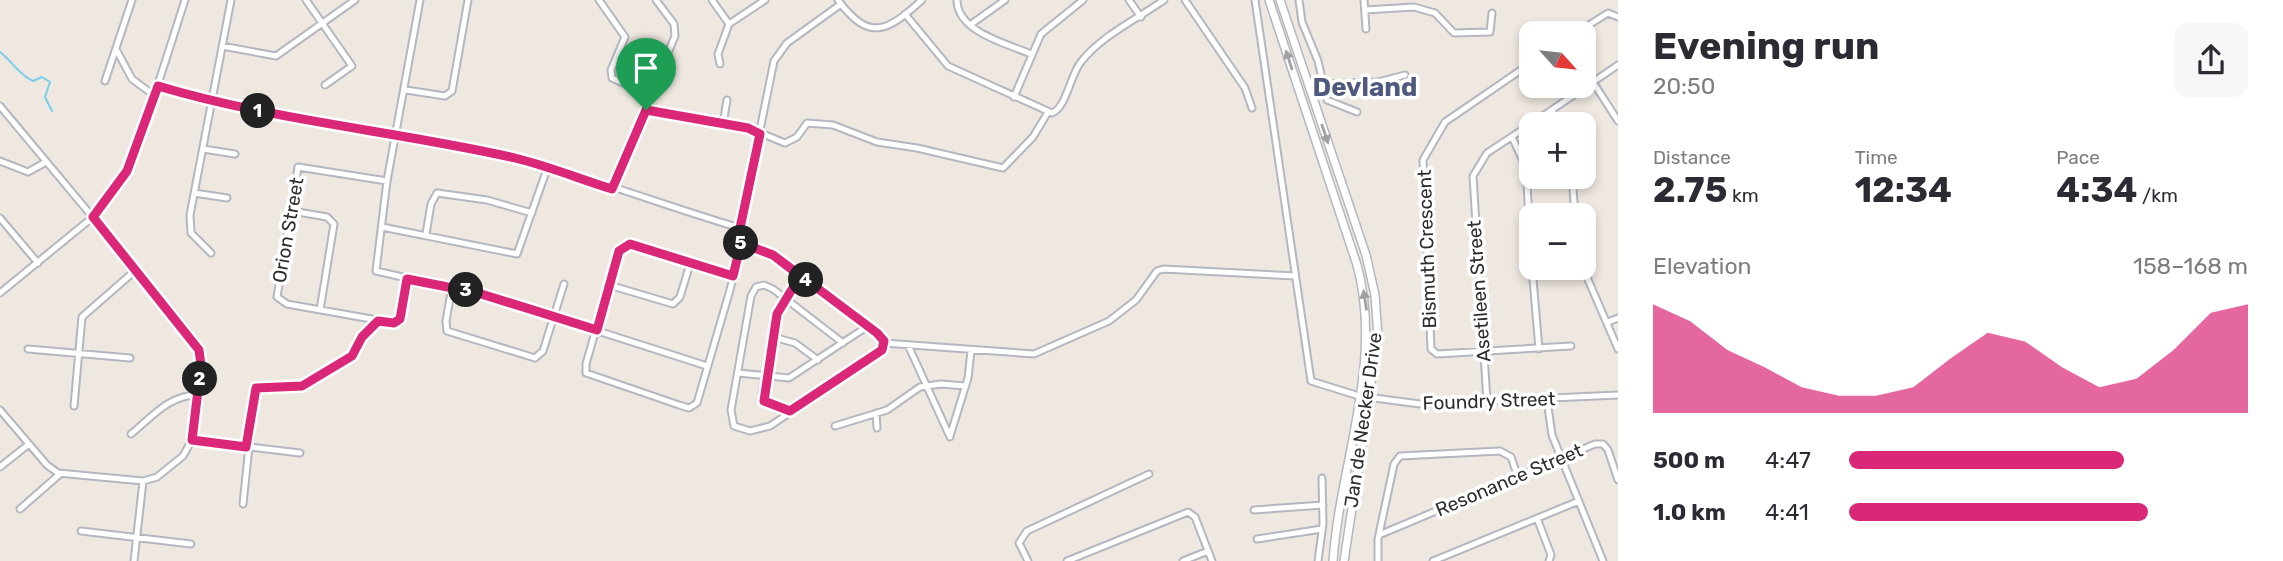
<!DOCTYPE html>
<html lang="en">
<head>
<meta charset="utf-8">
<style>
  :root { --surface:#fff; --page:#f7f7f7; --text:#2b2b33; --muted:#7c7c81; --accent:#db2777 }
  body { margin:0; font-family:Rubik,sans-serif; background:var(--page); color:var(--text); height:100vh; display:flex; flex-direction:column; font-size:26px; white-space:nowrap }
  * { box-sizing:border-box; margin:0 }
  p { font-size:23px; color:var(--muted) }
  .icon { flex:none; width:38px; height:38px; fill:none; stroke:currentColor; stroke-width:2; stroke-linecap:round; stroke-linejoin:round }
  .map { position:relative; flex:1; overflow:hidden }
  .sheet { display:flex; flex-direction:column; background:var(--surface); width:665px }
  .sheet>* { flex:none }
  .needle { width:46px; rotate:117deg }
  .fabs { position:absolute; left:1519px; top:21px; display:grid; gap:14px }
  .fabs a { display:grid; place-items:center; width:77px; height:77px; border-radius:14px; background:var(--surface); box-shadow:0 4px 10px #0003; font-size:35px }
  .pin { position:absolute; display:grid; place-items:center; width:60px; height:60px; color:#fff; margin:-72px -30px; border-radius:50% 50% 50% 0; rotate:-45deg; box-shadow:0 0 7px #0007 }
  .pin .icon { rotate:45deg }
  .km { position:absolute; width:35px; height:35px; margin:-18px; border-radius:50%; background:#222; color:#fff; font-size:19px; line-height:35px; text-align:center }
  .round { display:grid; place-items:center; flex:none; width:74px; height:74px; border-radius:14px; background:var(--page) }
  .head { display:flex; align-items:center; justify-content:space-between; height:119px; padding:0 35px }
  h1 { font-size:38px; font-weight:700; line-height:52px }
  .metrics { display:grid; grid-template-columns:repeat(3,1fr); gap:10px; height:119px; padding:7px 35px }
  .metrics div { display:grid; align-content:center }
  .metrics b { font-size:35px; font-weight:700 }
  .metrics small { font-size:19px; font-weight:400 }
  .metrics p { font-size:19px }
  .chart { height:196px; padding:14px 35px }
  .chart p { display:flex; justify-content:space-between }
  .chart svg { width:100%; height:126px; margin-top:7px; fill:var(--accent); opacity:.7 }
  ul { padding:0 35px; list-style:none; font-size:23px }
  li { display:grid; grid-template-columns:112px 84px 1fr; align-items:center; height:52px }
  li i { height:18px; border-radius:9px; background:var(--accent) }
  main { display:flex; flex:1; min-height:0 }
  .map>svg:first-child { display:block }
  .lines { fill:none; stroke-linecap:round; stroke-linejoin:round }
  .stream { stroke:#79ceea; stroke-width:2 }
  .minor-casing { stroke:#b4b7c0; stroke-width:9 }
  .secondary-casing { stroke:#b4b7c0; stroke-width:10 }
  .minor { stroke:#fff; stroke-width:5 }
  .secondary { stroke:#fff; stroke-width:7 }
  .oneway { fill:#a0a0a0 }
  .route-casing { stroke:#fff; stroke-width:14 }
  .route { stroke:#db2777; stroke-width:9 }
  .labels { text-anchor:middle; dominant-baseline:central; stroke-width:7; stroke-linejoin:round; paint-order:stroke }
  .street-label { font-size:19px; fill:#2d2d2d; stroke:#fff }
  .district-label { font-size:26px; font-weight:bold; fill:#4f587d; stroke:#fff }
</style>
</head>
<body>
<main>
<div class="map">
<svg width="1618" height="561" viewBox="0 0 1618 561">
  <rect width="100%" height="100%" fill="#eee8e0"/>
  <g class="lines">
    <!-- stream -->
    <path class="stream" d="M0 52C12 61 19 75 33 81L42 77 50 82 45 97 52 111"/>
    <defs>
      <path id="minor" d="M306 0 352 66 325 85
        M420 0 387 181 376 271 495 298 707 366
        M599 0 625 37 611 70 612 78 651 96
        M712 0 729 24
        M838 0C869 42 887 32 922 0
        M957 0C957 32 1008 44 1031 54
        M1129 0 1141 17
        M1185 0 1245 88 1252 108
        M1255 0 1311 381 1359 396 1420 404 1618 395
        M1299 0 1302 22 1318 61 1327 100 1357 112
        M1364 0 1366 29
        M1365 10 1414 7 1435 13 1454 33 1490 32 1492 13
        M905 14 948 66 1052 113C1067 107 1070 75 1081 62 1101 36 1137 19 1164 0
        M729 24 765 0
        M970 25 1005 0
        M1576 33 1608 13 1618 17
        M222 46 276 56 355 0
        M116 49 132 79 155 96
        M1531 63 1445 122 1423 160 1431 349 1437 354 1571 346
        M720 64 718 54 729 24
        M105 81 132 0
        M1593 82 1618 121
        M1323 84 1378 82 1405 75
        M158 86C270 120 387 130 501 156 582 173 661 205 740 228
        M406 90 445 96 452 91 468 0
        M1014 97 1041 34 1083 0
        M0 106 176 317 197 344 201 360 192 440 183 456 157 477 143 481 58 473 47 465 0 410
        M646 109 748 128 785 143 797 137 807 123 833 125 877 142 917 148 1003 168 1033 137 1048 112
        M1552 111 1561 124
        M723 124 727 100
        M1531 124 1618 65
        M1512 137 1526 167 1531 253
        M203 149 235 154
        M0 161 28 172 46 162
        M1572 177 1575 215
        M387 181 298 167 277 297 287 304 394 323 401 317 407 279
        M612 189 675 36 674 24 656 0
        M194 193 227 198
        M292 211 327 217 334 224 320 310
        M0 218 38 263
        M382 227 517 254 547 169
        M426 234 431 204 437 193 487 200 532 213
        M741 243 773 255 877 333 884 345 870 359 770 426 750 431 734 426 731 410 751 296 756 287 764 285 773 289 843 343
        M211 253 191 233 190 215 231 0
        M1532 268 1539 349
        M1583 268 1618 349
        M733 276 634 245 625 246 616 259 586 364V373L679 405 689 408 697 403 730 290 741 243 740 228 774 61 787 43 841 4
        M609 285 673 304 680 297 690 264
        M452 287 446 321 447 331 535 358 543 351 564 284
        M0 293 93 217 122 181 144 128 185 0
        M1608 322 1618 318
        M773 337 795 343 818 360
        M884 343 1034 354 1109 321 1136 300 1157 271 1163 269 1295 276
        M908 345 950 437
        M28 349 130 358
        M738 373 789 378 868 326
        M1547 400 1552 435 1603 561
        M1487 402 1473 176 1487 153 1531 124
        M74 406 82 317 137 269
        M790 411 766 403 762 394 777 314 800 276
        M876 413 877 428
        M835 426 887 410 920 387 941 384 965 386
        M131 434C152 417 169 395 198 395
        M950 436 968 378 971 351
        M192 440 300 453
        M0 467 29 444
        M243 504 255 389 260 386H301L352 356 362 336 378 321
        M20 509 60 474
        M1254 510 1323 505
        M1537 518 1551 555 1549 561
        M81 531 191 544
        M1379 535 1595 444H1603L1608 450 1618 480
        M1257 539 1322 529
        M134 561 143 481
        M1028 561 1019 543 1027 531 1149 474
        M1067 561 1188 512 1195 517 1212 561
        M1183 561 1208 551
        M1318 561 1323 524 1322 478
        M1378 561V539L1394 464 1400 456 1500 451 1511 457 1518 477
        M1433 561 1579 501"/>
      <path id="secondary" d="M1269 0 1357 265C1384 363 1340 463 1333 561
        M1280 0 1366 255 1375 295 1378 336 1344 561"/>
    </defs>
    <!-- minor casing -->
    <use href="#minor" class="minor-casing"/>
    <!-- secondary casing -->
    <use href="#secondary" class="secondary-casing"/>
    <!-- minor -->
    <use href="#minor" class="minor"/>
    <!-- secondary -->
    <use href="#secondary" class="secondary"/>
  </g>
  <!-- one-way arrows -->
  <defs><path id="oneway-solid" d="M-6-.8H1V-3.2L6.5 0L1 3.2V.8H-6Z" transform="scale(1.75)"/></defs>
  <g class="oneway">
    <use href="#oneway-solid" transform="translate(1289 60) rotate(-108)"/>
    <use href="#oneway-solid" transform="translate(1325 134) rotate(71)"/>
    <use href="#oneway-solid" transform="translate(1365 300) rotate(-99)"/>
  </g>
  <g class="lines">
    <defs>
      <path id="route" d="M646 110 612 189C580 179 548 166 515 158 397 131 275 121 158 86L127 171 93 217 199 350 201 365 192 440 246 447 256 388 302 386 352 356 362 337 378 321 394 323 400 319 407 279 478 293 597 330 619 251 630 244 733 276 741 243 773 255 877 333 884 341 882 350 790 411 764 401 777 314 800 276 773 255 741 243 740 228 760 134 748 128 646 110"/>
    </defs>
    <!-- route casing -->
    <use href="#route" class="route-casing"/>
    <!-- route -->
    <use href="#route" class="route"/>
  </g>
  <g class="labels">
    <!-- street labels -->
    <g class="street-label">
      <text transform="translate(288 230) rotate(-80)">Orion Street</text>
      <text transform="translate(1427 249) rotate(-92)">Bismuth Crescent</text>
      <text transform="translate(1479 291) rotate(-94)">Asetileen Street</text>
      <text transform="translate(1489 401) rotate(-2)">Foundry Street</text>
      <text transform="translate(1363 420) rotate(-82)">Jan de Necker Drive</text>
      <text transform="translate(1509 480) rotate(-23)">Resonance Street</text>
    </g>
    <!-- district labels -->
    <g class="district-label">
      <text x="1365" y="87">Devland</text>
    </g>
  </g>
</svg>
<div class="fabs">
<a><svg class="needle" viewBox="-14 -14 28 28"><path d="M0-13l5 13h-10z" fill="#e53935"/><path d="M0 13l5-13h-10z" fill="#7c7c81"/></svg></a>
<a>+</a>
<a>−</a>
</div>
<div class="pin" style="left:646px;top:110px;background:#1e9e55"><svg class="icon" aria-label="arrive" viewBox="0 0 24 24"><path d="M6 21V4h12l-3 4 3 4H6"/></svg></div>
<b class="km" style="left:258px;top:111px">1</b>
<b class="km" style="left:200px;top:379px">2</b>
<b class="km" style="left:466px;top:290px">3</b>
<b class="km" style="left:806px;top:280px">4</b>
<b class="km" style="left:741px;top:243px">5</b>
</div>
<section class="sheet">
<div class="head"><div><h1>Evening run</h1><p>20:50</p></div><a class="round"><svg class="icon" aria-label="share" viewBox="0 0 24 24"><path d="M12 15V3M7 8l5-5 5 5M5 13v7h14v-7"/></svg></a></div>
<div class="metrics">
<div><p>Distance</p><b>2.75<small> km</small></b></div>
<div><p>Time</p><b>12:34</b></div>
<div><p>Pace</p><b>4:34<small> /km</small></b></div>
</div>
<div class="chart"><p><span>Elevation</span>158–168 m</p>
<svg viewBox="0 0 160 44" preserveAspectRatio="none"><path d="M0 44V6L10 12L20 22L30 28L40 35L50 38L60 38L70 35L80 25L90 16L100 19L110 28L120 35L130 32L140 22L150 9L160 6V44z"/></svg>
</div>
<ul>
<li><b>500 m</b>4:47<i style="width:69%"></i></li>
<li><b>1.0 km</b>4:41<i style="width:75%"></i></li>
</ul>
</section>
</main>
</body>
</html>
